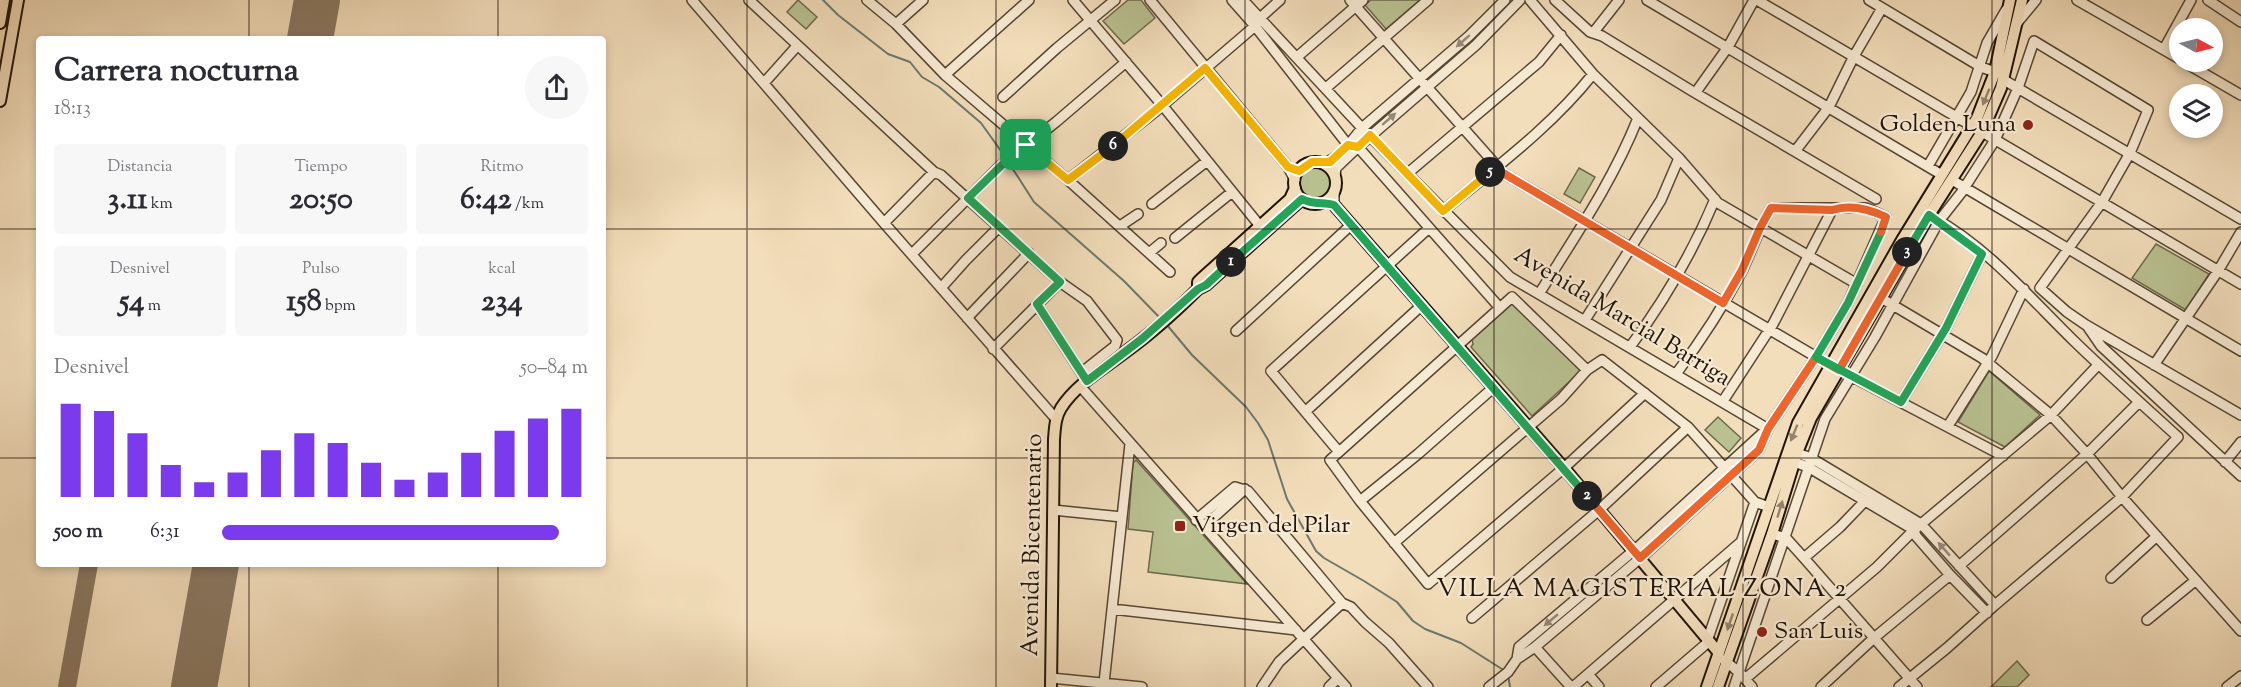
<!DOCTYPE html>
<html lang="es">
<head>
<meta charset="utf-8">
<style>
  :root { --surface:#fff; --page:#f7f7f7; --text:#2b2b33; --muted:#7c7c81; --accent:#7c3aed }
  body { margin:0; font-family:"Sorts Mill Goudy",serif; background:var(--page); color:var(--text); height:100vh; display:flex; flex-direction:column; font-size:22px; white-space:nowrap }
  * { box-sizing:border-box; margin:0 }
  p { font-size:20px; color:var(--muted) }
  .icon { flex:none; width:33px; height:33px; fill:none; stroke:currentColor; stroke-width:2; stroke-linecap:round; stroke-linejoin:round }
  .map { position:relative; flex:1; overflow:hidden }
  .sheet { position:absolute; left:36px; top:36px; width:570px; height:531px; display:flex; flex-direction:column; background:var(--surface); border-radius:6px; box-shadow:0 3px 9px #0003 }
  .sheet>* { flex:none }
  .needle { width:39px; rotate:97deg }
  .buttons { position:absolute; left:2169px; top:18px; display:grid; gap:12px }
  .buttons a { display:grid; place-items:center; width:54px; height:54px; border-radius:50%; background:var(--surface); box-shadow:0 3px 9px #0003; font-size:30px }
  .pin { position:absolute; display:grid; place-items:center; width:51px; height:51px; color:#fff; margin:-26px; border-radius:12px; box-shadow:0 3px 9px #0006 }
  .km { position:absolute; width:30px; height:30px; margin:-15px; border-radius:50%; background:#222; color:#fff; font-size:16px; line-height:30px; text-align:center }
  .round { display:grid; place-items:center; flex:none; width:63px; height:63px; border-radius:32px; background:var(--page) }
  .headline { display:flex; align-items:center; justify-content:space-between; height:102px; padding:0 18px }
  h1 { font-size:33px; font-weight:700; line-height:45px }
  .metrics { display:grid; grid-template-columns:repeat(3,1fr); gap:9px; height:102px; padding:6px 18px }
  .metrics div { display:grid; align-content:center; border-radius:6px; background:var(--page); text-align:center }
  .metrics b { font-size:30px; font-weight:700 }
  .metrics small { font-size:16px; font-weight:400 }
  .metrics p { font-size:16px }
  .chart { height:168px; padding:12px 18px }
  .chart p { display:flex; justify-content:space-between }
  .chart svg { width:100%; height:108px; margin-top:6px; stroke:var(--accent); stroke-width:6 }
  ul { padding:0 18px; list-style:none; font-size:20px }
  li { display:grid; grid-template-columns:96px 72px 1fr; align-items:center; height:45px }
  li i { height:15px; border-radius:8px; background:var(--accent) }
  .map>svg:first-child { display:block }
  .green { fill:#b9c191; stroke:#6c6a4c; stroke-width:1.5 }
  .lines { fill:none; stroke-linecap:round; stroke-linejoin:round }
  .stream { stroke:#6a786d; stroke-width:2 }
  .taxiway { stroke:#8a7861; stroke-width:18 }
  .runway { stroke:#8a7861; stroke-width:46 }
  .minor-casing { stroke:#554634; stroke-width:12 }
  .major-casing { stroke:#201307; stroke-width:14 }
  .minor { stroke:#f7ead3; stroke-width:9 }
  .major { stroke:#f3debb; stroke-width:10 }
  .oneway { fill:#968977 }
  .oneway2 { fill:#94836a }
  .split-1-casing { stroke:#fff; stroke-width:12 }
  .split-2-casing { stroke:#fff; stroke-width:12 }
  .split-3-casing { stroke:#fff; stroke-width:12 }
  .split-4-casing { stroke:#fff; stroke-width:12 }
  .split-5-casing { stroke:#fff; stroke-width:12 }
  .split-6-casing { stroke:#fff; stroke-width:12 }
  .split-7-casing { stroke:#fff; stroke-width:12 }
  .split-1 { stroke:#22a559; stroke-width:8 }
  .split-2 { stroke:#22a559; stroke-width:8 }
  .split-3 { stroke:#f0652b; stroke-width:8 }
  .split-4 { stroke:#22a559; stroke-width:8 }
  .split-5 { stroke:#f0652b; stroke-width:8 }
  .split-6 { stroke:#f5b400; stroke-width:8 }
  .split-7 { stroke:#f5b400; stroke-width:8 }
  .grid { fill:none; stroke:#201307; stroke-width:1.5; stroke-opacity:0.55 }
  .poi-dot { fill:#8f2418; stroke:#f7ead3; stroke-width:2 }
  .labels { text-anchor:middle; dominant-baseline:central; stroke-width:4.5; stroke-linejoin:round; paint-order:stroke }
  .poi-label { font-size:24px; fill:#201307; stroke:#f7ead3; text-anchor:start }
  .street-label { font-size:24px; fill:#201307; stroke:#f7ead3 }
  .neighbourhood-label { font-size:26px; letter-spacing:1.5px; fill:#201307; stroke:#f7ead3 }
</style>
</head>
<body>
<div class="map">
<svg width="2241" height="687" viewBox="0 0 2241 687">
  <rect width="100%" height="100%" fill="#f3debb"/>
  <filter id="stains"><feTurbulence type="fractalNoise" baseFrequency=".00333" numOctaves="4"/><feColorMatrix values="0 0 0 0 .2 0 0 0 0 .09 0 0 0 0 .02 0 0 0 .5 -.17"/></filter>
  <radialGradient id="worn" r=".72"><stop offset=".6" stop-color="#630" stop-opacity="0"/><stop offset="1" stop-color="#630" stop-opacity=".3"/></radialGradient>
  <!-- green -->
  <path class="green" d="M798 0 817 17 806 29 787 12Z
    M1128 0H1141L1155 18 1124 44 1103 21Z
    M1371 0H1420L1386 29 1365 5Z
    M1300 183a16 16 0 1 1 32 0a16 16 0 1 1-32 0Z
    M1579 168 1595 177 1580 203 1564 194Z
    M2156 244 2209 274 2186 310 2132 278Z
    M1514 302 1582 370 1532 416 1471 347 1473 344 1472 339Z
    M1989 371 2040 415 2005 447 1958 422Z
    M1718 417 1741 438 1729 452 1705 430Z
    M1136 460 1247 584 1148 572 1153 532 1128 529 1133 463Z
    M2017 661 2029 675 2017 687H1991Z"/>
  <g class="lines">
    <!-- stream -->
    <path class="stream" d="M823 0 838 15 888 54 910 62 922 77 939 87 981 123 1006 158
      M1009 163 1034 202 1124 281 1161 319
      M1167 325 1192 355 1246 407 1258 423 1268 440 1287 499 1316 551 1324 558 1364 581 1397 602 1413 621 1425 629 1461 643 1505 671
      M1508 675 1510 687"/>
    <!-- taxiway -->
    <path class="taxiway" d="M67 687 89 564"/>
    <!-- runway -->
    <path class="runway" d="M310 39 317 0
      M194 687 216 564"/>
    <defs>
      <path id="minor" d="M692 0 884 223 1056 419
        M749 0 934 172 941 175 1060 282 1087 301 1117 340 1115 346 1086 369 1087 381
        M867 0 896 24 945 75 1068 180 1170 272
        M1073 0 1163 106 1264 231
        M1150 0 1288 167 1295 180
        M1232 0 1255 26 1348 145 1358 147 1500 308
        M1243 0 1362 128 1510 277 1768 429
        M1350 0 1503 173 1835 368
        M1530 0 1593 74 1679 158 1718 203 1857 284
        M1555 0 1590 32 1602 36 1692 91 1876 199
        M1647 0 1942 175
        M1757 0 2241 284
        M1869 0 1981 67 1995 72
        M2077 0 2180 59
        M2208 0 2241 22
        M2017 23 2036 0
        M896 24 923 0
        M1593 33 1619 0
        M2164 49 2191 0
        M1297 57 1363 0
        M2184 62 2241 95
        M945 75 1029 0
        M2004 80 2241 219
        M764 83 797 46
        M1326 88 1428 0
        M1696 92 1728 47 1754 0
        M1003 97 1057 48 1115 0
        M1796 150 1829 107 1854 56 1882 8
        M1323 163C1339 160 1352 140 1362 128L1469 36 1505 0
        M1928 166 1971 92 1987 43 2006 10
        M1408 173 1539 62 1561 35
        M1335 175 1336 168 1358 147 1476 45 1520 0
        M1068 180 1156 111 1255 26 1260 18 1280 0
        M1952 180 2241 351
        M1322 202 1334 205V191
        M1152 204 1207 161
        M1443 211C1495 168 1551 127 1593 74
        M884 223 934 172
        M1120 226 1138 214
        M1175 238 1232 192
        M1149 253 1161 243
        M912 254 1000 166 1056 122 1126 62
        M941 288 966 260 999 227
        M1539 294C1575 236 1613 181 1638 118
        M1881 298 1982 358 2051 415 2087 454 2122 497 2241 631
        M1037 304 1086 380
        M967 318 1029 253
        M1585 320 1661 200 1679 158
        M2088 327 2101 346 2241 476
        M1236 331 1351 225
        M1630 347C1664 301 1693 252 1715 199
        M993 349 1060 282
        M2154 365 2218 271 2241 232
        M1587 370 1512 297 1330 460 1360 501 1428 584 1564 468 1645 393
        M1847 374 2003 456
        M1080 386 1346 687
        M1723 401 1773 324 1832 210
        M1901 402 1946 328 1982 254
        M1306 411 1421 306
        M1948 426 1992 356 2024 289
        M1339 452 1271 371 1429 228
        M1797 453 1811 458 1921 524 1995 605
        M1794 462 1808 467 1914 530 1916 536 1950 575 1987 613
        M2225 462 2241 442
        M1360 501 1418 454 1493 388
        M1053 510 1122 517
        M1196 520 1235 487 1248 491 1342 603 1351 607 1365 622 1389 643 1428 687
        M1203 527 1245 489
        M1772 534 1786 538 1804 558 1917 687
        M1394 543 1561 399 1587 370 1602 360 1688 427 1755 502 1769 507
        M1804 558 1840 527 1865 501
        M1959 566 2087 454 2139 402
        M2111 578 2157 536
        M1112 609 1296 630
        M1472 618 1599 510 1688 427
        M2147 620 2196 580
        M1535 647 1571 687
        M1517 659 1519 647 1638 547 1767 429
        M1724 660 1740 673 1752 687
        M1588 674 1599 687
        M1051 678 1142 687
        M1745 679 1877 567 1914 530 2051 415 2098 365
        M1104 683 1130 444
        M1262 687 1279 662 1342 603
        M1329 687 1338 678
        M1489 687 1508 672 1517 659 1535 647 1644 555 1759 450 1768 429 1816 357 1848 303 1886 217 1866 208H1771C1759 228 1752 250 1742 271 1723 307 1700 342 1676 374
        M1573 687 1741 542
        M1656 687 1706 644 1755 502
        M1734 687 1825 419 1875 337 1939 221 1961 193 1995 140 2018 88 2034 41 2148 110 2130 153 2102 202 2040 288 2067 312 2086 325 2241 415
        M1821 687 1874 638 1950 575
        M1899 687 1947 648 1995 605 2122 497 2178 437C2143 405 2108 374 2074 341 2031 299 1987 247 1934 218
        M2227 687 2241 676"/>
      <path id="major" d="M0 23 4 0
        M0 101 18 0
        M1294 183a21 21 0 1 1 42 0a21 21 0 1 1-42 0Z
        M1334 205 1564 468 1719 653
        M1198 289V282L1201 279 1290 199 1295 188
        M1051 687 1054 439C1055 428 1055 418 1061 408 1077 383 1105 368 1128 350 1153 332 1176 311 1198 289L1206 285 1302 199
        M1707 687 1798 423 1902 240 1977 118 1995 72 2010 0
        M1718 687 1772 534 1797 453 1811 418 1929 215 1982 132 2001 88 2022 0"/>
    </defs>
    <!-- minor casing -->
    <use href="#minor" class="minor-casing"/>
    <!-- major casing -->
    <use href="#major" class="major-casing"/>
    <!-- minor -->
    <use href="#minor" class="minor"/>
    <!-- major -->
    <use href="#major" class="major"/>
  </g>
  <!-- one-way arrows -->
  <defs><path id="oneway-solid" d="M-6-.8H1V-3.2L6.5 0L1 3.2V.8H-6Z" transform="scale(1.5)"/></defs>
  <g class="oneway">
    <use href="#oneway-solid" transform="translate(1463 41) rotate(139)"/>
    <use href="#oneway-solid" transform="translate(1389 119) rotate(-41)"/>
    <use href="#oneway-solid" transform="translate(1944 549) rotate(-132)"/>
    <use href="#oneway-solid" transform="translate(1551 620) rotate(140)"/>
  </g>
  <g class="oneway2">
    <use href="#oneway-solid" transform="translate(1986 97) rotate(112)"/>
    <use href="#oneway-solid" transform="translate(1794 433) rotate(112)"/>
    <use href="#oneway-solid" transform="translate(1780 509) rotate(-73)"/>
    <use href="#oneway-solid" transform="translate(1730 622) rotate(109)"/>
  </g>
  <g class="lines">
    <defs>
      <path id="split-1" d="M1026 145 1007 160 968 198 1060 282 1037 304 1087 381 1143 338 1198 289 1206 285 1231 262"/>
      <path id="split-2" d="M1231 262 1302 199C1313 205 1323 202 1334 205L1587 496"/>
      <path id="split-3" d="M1587 496 1640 558 1759 450 1768 429 1816 357 1839 370 1907 252"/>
      <path id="split-4" d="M1881 232 1848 303 1816 357 1901 402 1946 328 1982 254 1929 215 1907 252"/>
      <path id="split-5" d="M1490 172 1496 166 1503 173 1723 303 1742 270 1760 228 1771 208 1832 210C1851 204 1869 209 1886 217L1881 232"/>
      <path id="split-6" d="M1113 146 1205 68 1288 167 1299 171 1312 162H1330L1348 145 1358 147 1370 135 1443 211 1490 172"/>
      <path id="split-7" d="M1026 145 1068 180 1113 146"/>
    </defs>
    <!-- split-1 casing -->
    <use href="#split-1" class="split-1-casing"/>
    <!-- split-2 casing -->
    <use href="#split-2" class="split-2-casing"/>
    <!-- split-3 casing -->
    <use href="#split-3" class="split-3-casing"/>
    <!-- split-4 casing -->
    <use href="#split-4" class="split-4-casing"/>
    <!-- split-5 casing -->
    <use href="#split-5" class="split-5-casing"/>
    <!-- split-6 casing -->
    <use href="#split-6" class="split-6-casing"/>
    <!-- split-7 casing -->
    <use href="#split-7" class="split-7-casing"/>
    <!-- split-1 -->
    <use href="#split-1" class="split-1"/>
    <!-- split-2 -->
    <use href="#split-2" class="split-2"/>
    <!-- split-3 -->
    <use href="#split-3" class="split-3"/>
    <!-- split-4 -->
    <use href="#split-4" class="split-4"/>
    <!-- split-5 -->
    <use href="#split-5" class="split-5"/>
    <!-- split-6 -->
    <use href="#split-6" class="split-6"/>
    <!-- split-7 -->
    <use href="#split-7" class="split-7"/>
  </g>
  <!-- grid -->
  <path class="grid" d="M249 0V39M498 0V39M747 0V687M996 0V687M1245 0V687M1494 0V687M1743 0V687M1992 0V687M0 229H39M603 229H2241M0 458H39M603 458H2241M249 564V687M498 564V687"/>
  <!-- markers -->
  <g class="poi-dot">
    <circle cx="2028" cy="125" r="6"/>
    <rect x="1174" y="520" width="12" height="12" rx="3"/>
    <circle cx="1762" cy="632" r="6"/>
  </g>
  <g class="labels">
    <!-- poi labels -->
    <g class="poi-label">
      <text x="2016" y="125" text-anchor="end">Golden Luna</text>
      <text x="1192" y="526">Virgen del Pilar</text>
      <text x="1774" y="632">San Luis</text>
    </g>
    <!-- street labels -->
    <g class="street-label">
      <text transform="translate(1622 317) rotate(31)">Avenida Marcial Barriga</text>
      <text transform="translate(1033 545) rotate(-89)">Avenida Bicentenario</text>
    </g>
    <!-- neighbourhood labels -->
    <g class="neighbourhood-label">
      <text x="1642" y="589">VILLA MAGISTERIAL ZONA 2</text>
    </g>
  </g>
  <rect width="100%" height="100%" filter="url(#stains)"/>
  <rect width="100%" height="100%" fill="url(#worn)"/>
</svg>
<div class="buttons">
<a><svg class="needle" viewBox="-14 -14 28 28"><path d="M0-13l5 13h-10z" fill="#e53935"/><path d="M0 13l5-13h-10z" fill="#7c7c81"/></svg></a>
<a><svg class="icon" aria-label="layers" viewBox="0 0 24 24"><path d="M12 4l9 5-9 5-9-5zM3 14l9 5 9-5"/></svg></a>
</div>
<div class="pin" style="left:1026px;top:145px;background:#1e9e55"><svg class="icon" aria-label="arrive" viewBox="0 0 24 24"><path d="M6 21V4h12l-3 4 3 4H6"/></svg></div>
<b class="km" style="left:1231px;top:262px">1</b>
<b class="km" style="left:1587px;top:496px">2</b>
<b class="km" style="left:1907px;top:252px">3</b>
<b class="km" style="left:1490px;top:172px">5</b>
<b class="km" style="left:1113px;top:146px">6</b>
<section class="sheet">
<div class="headline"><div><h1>Carrera nocturna</h1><p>18:13</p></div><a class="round"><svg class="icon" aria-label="share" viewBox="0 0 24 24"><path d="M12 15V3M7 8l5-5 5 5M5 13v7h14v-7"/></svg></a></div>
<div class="metrics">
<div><p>Distancia</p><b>3.11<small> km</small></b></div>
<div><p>Tiempo</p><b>20:50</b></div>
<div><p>Ritmo</p><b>6:42<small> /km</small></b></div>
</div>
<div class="metrics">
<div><p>Desnivel</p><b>54<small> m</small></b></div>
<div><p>Pulso</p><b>158<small> bpm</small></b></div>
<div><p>kcal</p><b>234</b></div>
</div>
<div class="chart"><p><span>Desnivel</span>50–84 m</p>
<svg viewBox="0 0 160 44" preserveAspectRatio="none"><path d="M5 44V6M15 44V9M25 44V18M35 44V31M45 44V38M55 44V34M65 44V25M75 44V18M85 44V22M95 44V30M105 44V37M115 44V34M125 44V26M135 44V17M145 44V12M155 44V8"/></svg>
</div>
<ul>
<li><b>500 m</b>6:31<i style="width:92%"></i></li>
</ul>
</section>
</div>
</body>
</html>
